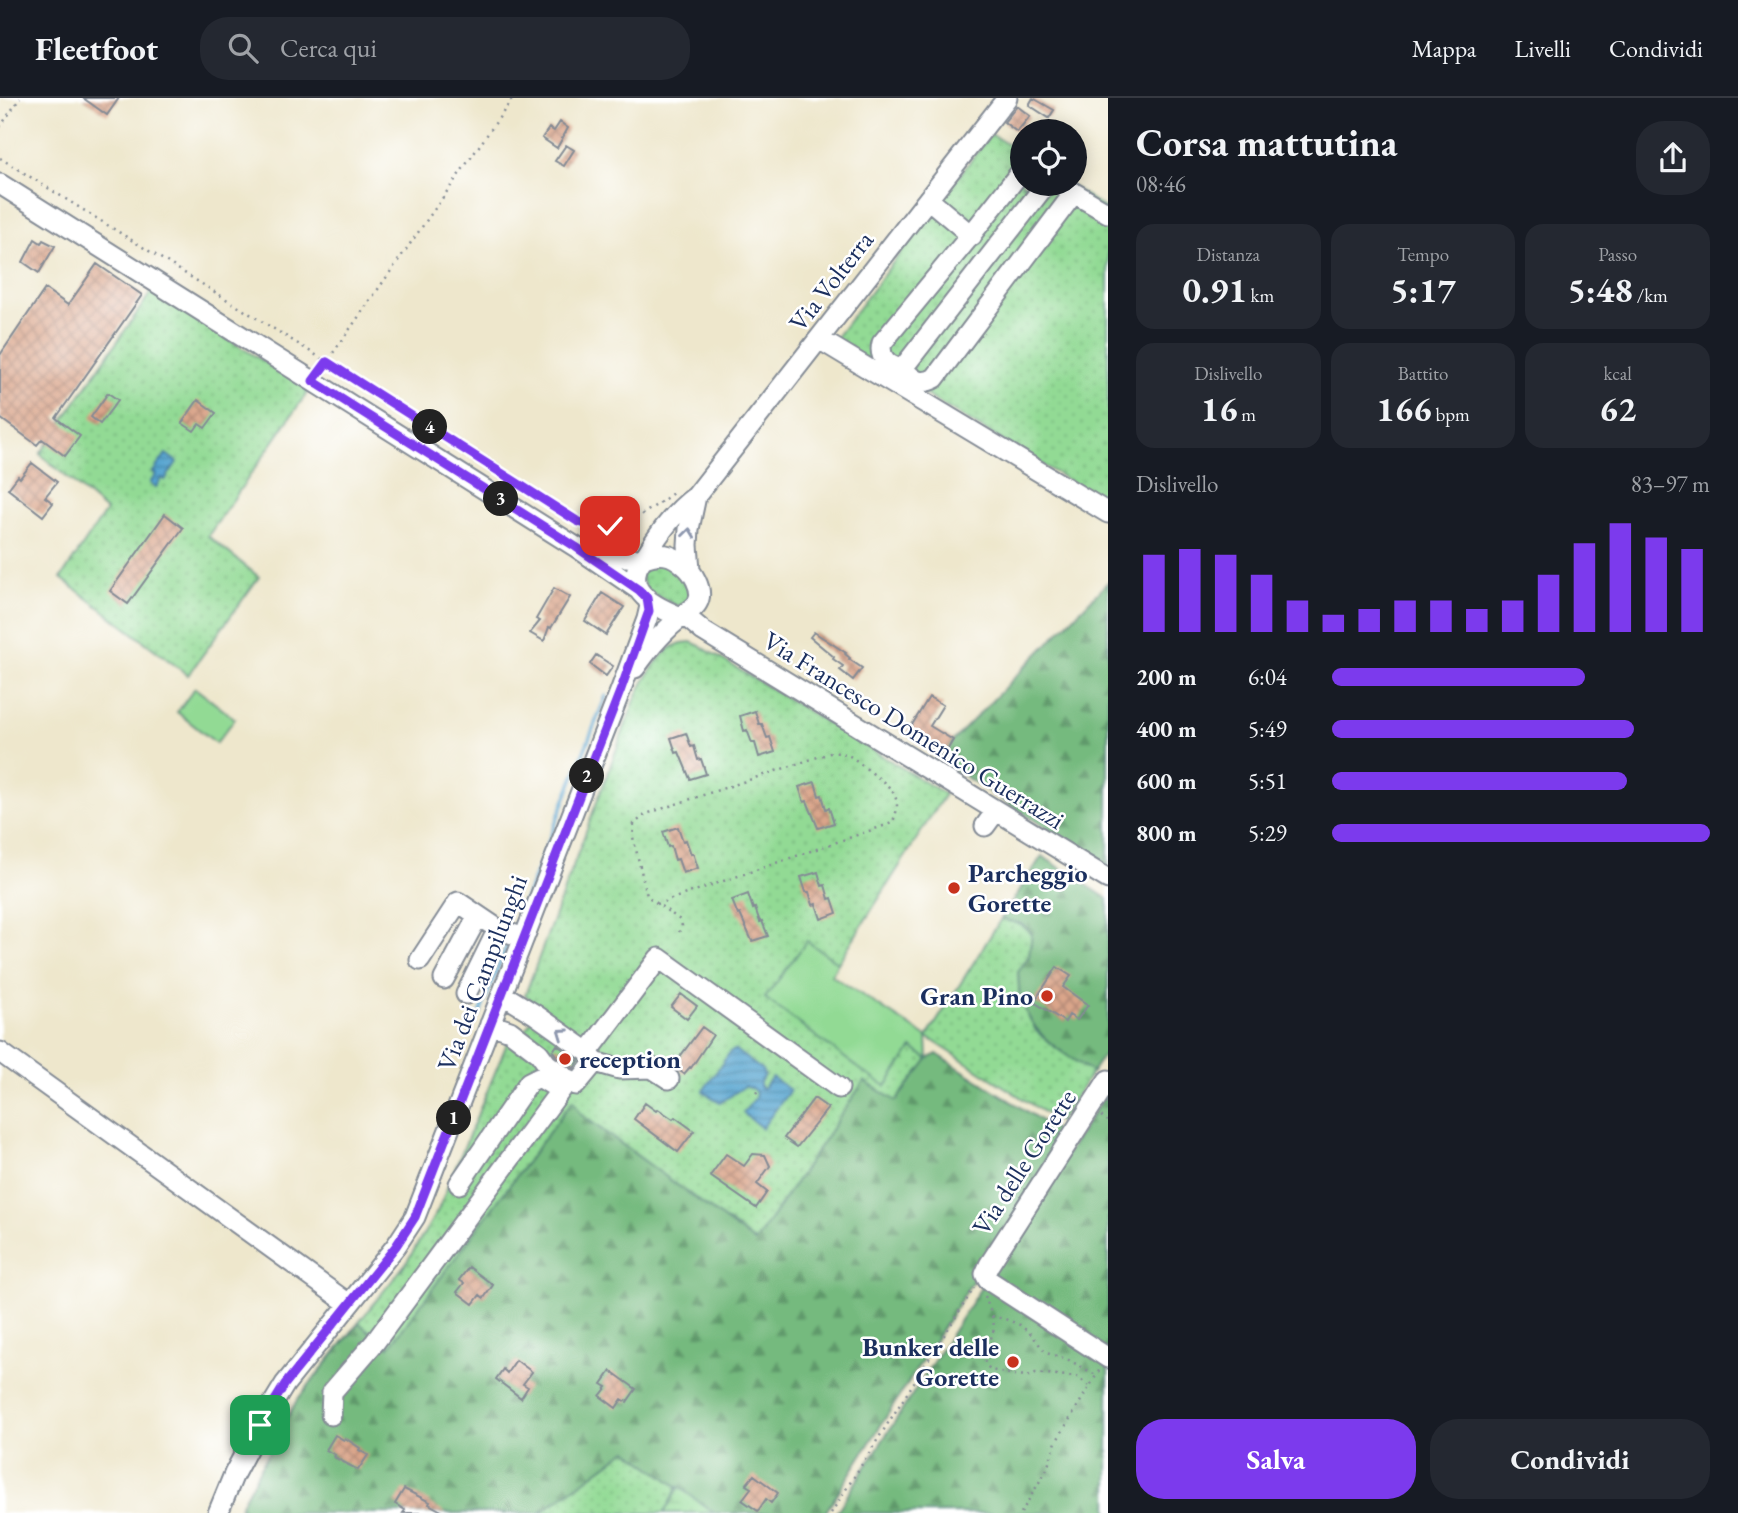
<!DOCTYPE html>
<html lang="it">
<head>
<meta charset="utf-8">
<style>
  :root { --surface:#171b24; --page:#242831; --text:#f1f3f6; --muted:#9ea1a6; --line:#363941; --accent:#7c3aed }
  body { margin:0; font-family:"EB Garamond",serif; background:var(--page); color:var(--text); height:100vh; display:flex; flex-direction:column; font-size:26px; white-space:nowrap }
  * { box-sizing:border-box; margin:0 }
  p { font-size:23px; color:var(--muted) }
  .icon { flex:none; width:38px; height:38px; fill:none; stroke:currentColor; stroke-width:2; stroke-linecap:round; stroke-linejoin:round }
  .map { position:relative; flex:1; overflow:hidden }
  .details { display:flex; flex-direction:column; background:var(--surface); width:630px }
  .details>* { flex:none }
  .fabs { position:absolute; left:1010px; top:21px; display:grid; gap:14px }
  .fabs a { display:grid; place-items:center; width:77px; height:77px; border-radius:50%; background:var(--surface); box-shadow:0 4px 18px #0003; font-size:35px }
  .pin { position:absolute; display:grid; place-items:center; width:60px; height:60px; color:#fff; margin:-30px; border-radius:14px; box-shadow:0 4px 10px #0006 }
  .km { position:absolute; width:35px; height:35px; margin:-18px; border-radius:50%; background:#222; color:#fff; font-size:19px; line-height:35px; text-align:center }
  .round { display:grid; place-items:center; flex:none; width:74px; height:74px; border-radius:28px; background:var(--page) }
  .summary { display:flex; align-items:center; justify-content:space-between; height:119px; padding:0 28px }
  h1 { font-size:38px; font-weight:700; line-height:52px }
  .figures { display:grid; grid-template-columns:repeat(3,1fr); gap:10px; height:119px; padding:7px 28px }
  .figures div { display:grid; align-content:center; border-radius:18px; background:var(--page); text-align:center }
  .figures b { font-size:35px; font-weight:700 }
  .figures small { font-size:19px; font-weight:400 }
  .figures p { font-size:19px }
  .chart { height:196px; padding:14px 28px }
  .chart p { display:flex; justify-content:space-between }
  .chart svg { width:100%; height:126px; margin-top:7px; stroke:var(--accent); stroke-width:6 }
  .action { display:flex; gap:14px; margin-top:auto; padding:14px 28px }
  .action a { flex:1; height:80px; border-radius:28px; background:var(--accent); color:#fff; font-size:28px; font-weight:700; line-height:80px; text-align:center }
  .action a+a { background:var(--page); color:var(--text) }
  ul { padding:0 28px; list-style:none; font-size:23px }
  li { display:grid; grid-template-columns:112px 84px 1fr; align-items:center; height:52px }
  li i { height:18px; border-radius:9px; background:var(--accent) }
  header { display:flex; align-items:center; gap:42px; box-sizing:border-box; height:98px; padding:0 35px; background:var(--surface); border-bottom:2px solid var(--line) }
  header strong { font-size:33px }
  nav { display:flex; gap:38px; margin-inline-start:auto; font-size:24px }
  .search { width:490px; height:63px; background:var(--page); display:flex; align-items:center; gap:18px; box-sizing:border-box; padding:0 24px; border-radius:28px; color:var(--muted); font-size:26px }
  main { display:flex; flex:1; min-height:0 }
  .map>svg:first-child { display:block }
  .green { fill:url(#green-dots); stroke:#568479; stroke-width:2 }
  .forest { fill:url(#forest-firs); stroke:#48746e; stroke-width:2 }
  .wetland { fill:url(#wetland-marsh); stroke:#568479; stroke-width:2 }
  .pitch { fill:#92da94; stroke:#568479; stroke-width:2 }
  .water { fill:url(#water-rules); stroke:#386a97; stroke-width:2 }
  .lines { fill:none; stroke-linecap:round; stroke-linejoin:round }
  .stream { stroke:#56a5d0; stroke-width:3.5 }
  .building { fill:url(#building-cross-hatch) }
  .minor-casing { stroke:#848b95; stroke-width:23 }
  .path { stroke:#848b95; stroke-width:2.5; stroke-dasharray:2 5; stroke-linecap:butt }
  .minor { stroke:#fff; stroke-width:19 }
  .oneway { stroke:#8d97ae }
  .route-casing { stroke:#fff; stroke-width:14 }
  .route { stroke:#7c3aed; stroke-width:9 }
  .poi-dot { fill:#c8321e; stroke:#fff; stroke-width:2.5 }
  .labels { text-anchor:middle; dominant-baseline:central; stroke-width:5; stroke-linejoin:round; paint-order:stroke }
  .street-label { font-size:26px; fill:#1b2f5e; stroke:#fff }
  .poi-label { font-size:26px; font-weight:bold; fill:#1b2f5e; stroke:#fff; text-anchor:start }
</style>
</head>
<body>
<header>
<strong>Fleetfoot</strong>
<div class="search"><svg class="icon" aria-label="search" viewBox="0 0 24 24"><circle cx="10" cy="10" r="6"/><path d="M15 15l6 6"/></svg>Cerca qui</div>
<nav><a>Mappa</a><a>Livelli</a><a>Condividi</a></nav>
</header>
<main>
<div class="map">
<svg width="1108" height="1415" viewBox="0 0 1108 1415">
  <defs>
    <pattern id="green-dots" width="8" height="8" patternUnits="userSpaceOnUse" patternTransform="scale(1.75)"><rect width="8" height="8" fill="#92da94"/><path d="M2 2h.1M6 6h.1" fill="none" stroke="#7dbb82" stroke-width="1.8" stroke-linecap="round"/></pattern>
    <pattern id="forest-firs" width="22" height="20" patternUnits="userSpaceOnUse" patternTransform="scale(1.75)"><rect width="22" height="20" fill="#75ba7e"/><path d="M5 1l3.5 6h-7zM16 11l3.5 6h-7z" fill="#5f986a"/></pattern>
    <pattern id="wetland-marsh" width="20" height="14" patternUnits="userSpaceOnUse" patternTransform="scale(1.75)"><rect width="20" height="14" fill="#92da94"/><path d="M1 5h8M5 5V1M11 12h8M15 12V8" fill="none" stroke="#7dbb82"/></pattern>
    <pattern id="water-rules" width="6" height="5" patternUnits="userSpaceOnUse" patternTransform="scale(1.75)"><rect width="6" height="5" fill="#56a5d0"/><path d="M0 2.5h6" fill="none" stroke="#4687ac"/></pattern>
    <pattern id="building-cross-hatch" width="8" height="8" patternUnits="userSpaceOnUse" patternTransform="scale(1.75)"><rect width="8" height="8" fill="#daa58a"/><path d="M0 0l8 8M0 8l8-8" fill="none" stroke="#b08774"/></pattern>
  </defs>
  <rect width="100%" height="100%" fill="#fff"/>
  <filter id="ink" filterUnits="userSpaceOnUse"><feTurbulence type="fractalNoise" baseFrequency=".0143" numOctaves="2"/><feDisplacementMap in="SourceGraphic" scale="14" xChannelSelector="R" yChannelSelector="G"/><feConvolveMatrix kernelMatrix="1 2 1 2 8 2 1 2 1" color-interpolation-filters="sRGB"/></filter>
  <filter id="wash" filterUnits="userSpaceOnUse"><feTurbulence type="fractalNoise" baseFrequency=".00686" numOctaves="4" result="noise"/><feDisplacementMap in="SourceGraphic" scale="28" xChannelSelector="R" yChannelSelector="G"/><feGaussianBlur stdDeviation="1.57" result="paint"/><feColorMatrix in="noise" values="0 0 0 0 0 0 0 0 0 0 0 0 0 0 0 0 0 1.4 0 .05"/><feComposite in="paint" operator="in"/></filter>
  <g filter="url(#wash)">
    <rect width="100%" height="100%" fill="#eee7cc"/>
    <!-- green -->
    <path class="green" d="M991 36 1022 56V86H1068L1108 112V406L834 242Z
      M152 193 309 292 208 438 259 479 188 577 61 480 106 413 40 356Z
      M667 460C677 472 709 503 677 508L647 492 640 477 653 464Z
      M691 544 700 548 945 696 838 865 807 844 886 988 912 949 928 961 937 957 825 1415 679 1389 664 1415H239L242 1404 297 1302 406 1165 438 1112 508 943H516L541 910 525 897 636 599C645 582 659 552 679 546 683 544 687 545 691 544Z
      M1001 821 1021 826 1032 836 1029 858 1018 874 1020 900 1036 933 1056 950 1092 974 1059 1024 927 939Z"/>
    <!-- forest -->
    <path class="forest" d="M1108 484V769L936 660Z
      M1042 758 1108 801V951L1092 974C1061 953 1033 940 1021 901 1018 893 1019 883 1018 874L1029 858 1032 836 1021 826 1001 821Z
      M937 956 1065 1038 825 1415H664L678 1389 627 1352 540 1415H239L242 1404 297 1302 359 1225 389 1249 573 1002 582 1017 755 1144 864 983 896 1003 928 961Z
      M1108 992V1415H836Z"/>
    <!-- wetland -->
    <path class="wetland" d="M679 1389 714 1415H664Z"/>
    <!-- pitch -->
    <path class="pitch" d="M195 590 235 621 216 645 177 614Z
      M807 843 838 865 831 877 927 939 928 961 912 950 886 988 865 975 765 900Z"/>
    <!-- water -->
    <path class="water" d="M166 356 177 364 165 382 162 380 156 389 150 385 156 376 153 374Z
      M735 952 762 972 764 977 760 984V990H763L772 979 790 992 762 1030 743 1015 755 1000 756 995 753 991 745 988 720 1005 703 993 730 954Z"/>
    <g class="lines">
      <!-- stream -->
      <path class="stream" d="M514 830 606 598
        M479 918 509 842"/>
    </g>
    <g id="blocks">
      <!-- building -->
      <path class="building" d="M83 0H119L107 17Z
        M1033 0 1054 12 1049 20 1029 7Z
        M1017 8 1030 18 1017 34 1004 24Z
        M560 24 568 30 557 50 542 40 549 30 554 33Z
        M566 47 574 52 564 68 555 63Z
        M35 141 41 145 43 142 55 148 39 175 23 164Z
        M97 166 142 197 56 320 80 338 65 358 42 341 37 347 0 320V257L45 191 68 207Z
        M108 295 118 302 100 326 91 319Z
        M198 302 216 315 205 330 199 326 194 333 182 325Z
        M32 365 57 384 45 399 53 405 43 418 8 391 18 378 20 380Z
        M165 416 183 430 128 506 110 493Z
        M554 490 570 499 551 530 549 529 544 543 530 535 540 523 536 521Z
        M602 495 624 509 606 537 585 523Z
        M814 534 846 555 845 556 850 560 849 561 862 570 853 582 840 572 843 568 833 561 834 559 810 539Z
        M596 557 613 568 606 578 590 566Z
        M929 599 943 607 930 628 953 642 944 658 907 635Z
        M755 613 759 626H762L767 640 770 639 775 654 759 659 755 645H752L747 632 744 633 740 618Z
        M686 635 691 649 694 648 698 662 701 661 706 676 690 681 679 654 676 655 671 640Z
        M815 684 819 698 822 697 826 711 829 710 834 725 818 730 807 703 804 704 799 689Z
        M678 729 683 743 686 742 691 756 693 755 698 770 683 775 678 761 675 762 671 748 668 749 663 734Z
        M818 774 822 788 825 787 829 801 832 800 837 815 821 821 816 806 813 807 809 794H806L801 779Z
        M748 796 753 811 755 810 760 824 762 823 768 838 752 843 740 816 738 817 732 802Z
        M1057 869 1071 878 1063 889 1088 907 1077 922 1069 917 1065 924 1034 904Z
        M681 896 697 908 687 921 671 909Z
        M702 929 713 937 691 970 690 969 684 976 673 968Z
        M557 947 579 963 574 970 556 957 553 953Z
        M814 1000 828 1010 797 1049 784 1040Z
        M645 1005 656 1013 658 1011 673 1021 675 1019 694 1033 678 1054 634 1021Z
        M726 1056 744 1068 753 1056 765 1057 770 1068 757 1086 767 1094 756 1110 710 1078Z
        M469 1169 493 1187 484 1200 480 1197 473 1206 457 1194 464 1185 459 1182Z
        M516 1262 532 1274 523 1286 528 1289 521 1300 496 1281 503 1271 507 1275Z
        M611 1273 636 1291 627 1304 622 1301 616 1310 600 1298 607 1289 602 1286Z
        M335 1337 344 1342 345 1340 360 1350 359 1352 368 1357 358 1372 334 1359 335 1357 326 1352Z
        M754 1377 778 1395 771 1405 766 1401 758 1413 742 1402 751 1390 746 1387Z
        M404 1391 430 1404 429 1406 445 1415H403L405 1412 395 1406Z"/>
    </g>
  </g>
  <g filter="url(#ink)">
    <use href="#blocks" fill-opacity="0" stroke="#848b95" stroke-width="2"/>
    <g class="lines">
      <defs>
        <path id="minor" d="M1022 75 1019 76 971 137 882 245C878 259 889 270 903 270 912 282 921 288 935 280L1074 95
          M0 86 576 449 639 492
          M1064 89 1108 115
          M928 101 972 138
          M819 241 1108 415
          M903 270 1046 86
          M591 454 608 459H627L642 462
          M690 472 688 447 689 431 696 398
          M684 517 703 533 1108 781
          M681 519C668 514 647 505 639 492 635 486 635 477 637 471 639 465 643 461 646 457 659 435 675 413 696 398L1007 0
          M635 570C648 551 665 531 684 517 690 512 697 509 699 501 702 490 693 474 684 467 671 455 660 454 644 460
          M985 728 996 713
          M420 862 458 804 498 831 524 840
          M444 881 478 818
          M466 896 498 831
          M490 926 510 933 539 955 547 966 576 987 595 964 588 954 536 917 502 896
          M0 954 349 1206
          M588 954 659 860 839 990
          M595 964 619 971 652 970 669 981
          M1108 982 989 1167 985 1176 988 1182 1108 1260
          M459 1086 529 984 539 979 560 992
          M331 1317 332 1294 375 1244 569 981
          M218 1415 234 1376 260 1327 285 1286 396 1148 415 1119 621 591 647 521 650 508 647 500"/>
      </defs>
      <!-- minor casing -->
      <use href="#minor" class="minor-casing"/>
      <!-- path -->
      <path class="path" d="M0 29 20 0
        M0 60 327 264 577 423C619 437 641 418 673 395
        M321 272 513 0
        M657 806 892 725C906 698 888 687 868 672 854 661 849 653 830 655L646 716 634 726 633 739 647 798 680 822 682 828 679 834
        M756 995 760 990
        M1101 1018 1108 1023
        M985 1198 992 1218 1008 1222 1020 1227 1032 1237 1046 1255 1067 1261 1096 1277
        M992 1218C996 1231 993 1242 982 1251L983 1260 987 1268 991 1272 1014 1277 1029 1278 1036 1275 1078 1279 1089 1288
        M831 1415 974 1190
        M1021 1415 1047 1371 1056 1344 1100 1271"/>
      <!-- minor -->
      <use href="#minor" class="minor"/>
    </g>
    <!-- one-way arrows -->
    <defs><path id="oneway-chevron" d="M-2-3.5L2.5 0L-2 3.5" fill="none" stroke-width="1.6" stroke-linecap="round" stroke-linejoin="round" transform="scale(1.75)"/></defs>
    <g class="oneway">
      <use href="#oneway-chevron" transform="translate(689 435) rotate(-83)"/>
      <use href="#oneway-chevron" transform="translate(562 935) rotate(-145)"/>
    </g>
  </g>
  <g class="lines" filter="url(#ink)">
    <defs>
      <path id="route" d="M260 1327 285 1286 396 1148 415 1119 621 591 649 513 647 500 639 492 576 449 313 283 327 264 577 423 588 427 610 428"/>
    </defs>
    <!-- route casing -->
    <use href="#route" class="route-casing"/>
    <!-- route -->
    <use href="#route" class="route"/>
  </g>
  <!-- markers -->
  <g class="poi-dot">
    <circle cx="954" cy="790" r="7"/>
    <circle cx="1047" cy="898" r="7"/>
    <circle cx="565" cy="961" r="7"/>
    <circle cx="1013" cy="1264" r="7"/>
  </g>
  <g class="labels">
    <!-- street labels -->
    <g class="street-label">
      <text transform="translate(831 183) rotate(-52)">Via Volterra</text>
      <text transform="translate(914 632) rotate(32)">Via Francesco Domenico Guerrazzi</text>
      <text transform="translate(482 875) rotate(-69)">Via dei Campilunghi</text>
      <text transform="translate(1024 1064) rotate(-57)">Via delle Gorette</text>
    </g>
    <!-- poi labels -->
    <g class="poi-label">
      <text x="968" y="775">Parcheggio<tspan x="968" dy="30">Gorette</tspan></text>
      <text x="1033" y="898" text-anchor="end">Gran Pino</text>
      <text x="579" y="961">reception</text>
      <text x="999" y="1249" text-anchor="end">Bunker delle<tspan x="999" dy="30">Gorette</tspan></text>
    </g>
  </g>
</svg>
<div class="fabs">
<a><svg class="icon" aria-label="locate" viewBox="0 0 24 24"><circle cx="12" cy="12" r="6"/><path d="M12 2v4M12 18v4M2 12h4M18 12h4"/></svg></a>
</div>
<div class="pin" style="left:260px;top:1327px;background:#1e9e55"><svg class="icon" aria-label="arrive" viewBox="0 0 24 24"><path d="M6 21V4h12l-3 4 3 4H6"/></svg></div>
<div class="pin" style="left:610px;top:428px;background:#d93025"><svg class="icon" aria-label="check" viewBox="0 0 24 24"><path d="M5 12l5 5 9-10"/></svg></div>
<b class="km" style="left:454px;top:1020px">1</b>
<b class="km" style="left:587px;top:678px">2</b>
<b class="km" style="left:501px;top:401px">3</b>
<b class="km" style="left:430px;top:329px">4</b>
</div>
<section class="details">
<div class="summary"><div><h1>Corsa mattutina</h1><p>08:46</p></div><a class="round"><svg class="icon" aria-label="share" viewBox="0 0 24 24"><path d="M12 15V3M7 8l5-5 5 5M5 13v7h14v-7"/></svg></a></div>
<div class="figures">
<div><p>Distanza</p><b>0.91<small> km</small></b></div>
<div><p>Tempo</p><b>5:17</b></div>
<div><p>Passo</p><b>5:48<small> /km</small></b></div>
</div>
<div class="figures">
<div><p>Dislivello</p><b>16<small> m</small></b></div>
<div><p>Battito</p><b>166<small> bpm</small></b></div>
<div><p>kcal</p><b>62</b></div>
</div>
<div class="chart"><p><span>Dislivello</span>83–97 m</p>
<svg viewBox="0 0 160 44" preserveAspectRatio="none"><path d="M5 44V17M15 44V15M25 44V17M35 44V24M45 44V33M55 44V38M65 44V36M75 44V33M85 44V33M95 44V36M105 44V33M115 44V24M125 44V13M135 44V6M145 44V11M155 44V15"/></svg>
</div>
<ul>
<li><b>200 m</b>6:04<i style="width:67%"></i></li>
<li><b>400 m</b>5:49<i style="width:80%"></i></li>
<li><b>600 m</b>5:51<i style="width:78%"></i></li>
<li><b>800 m</b>5:29<i style="width:100%"></i></li>
</ul>
<div class="action"><a>Salva</a><a>Condividi</a></div>
</section>
</main>
</body>
</html>
